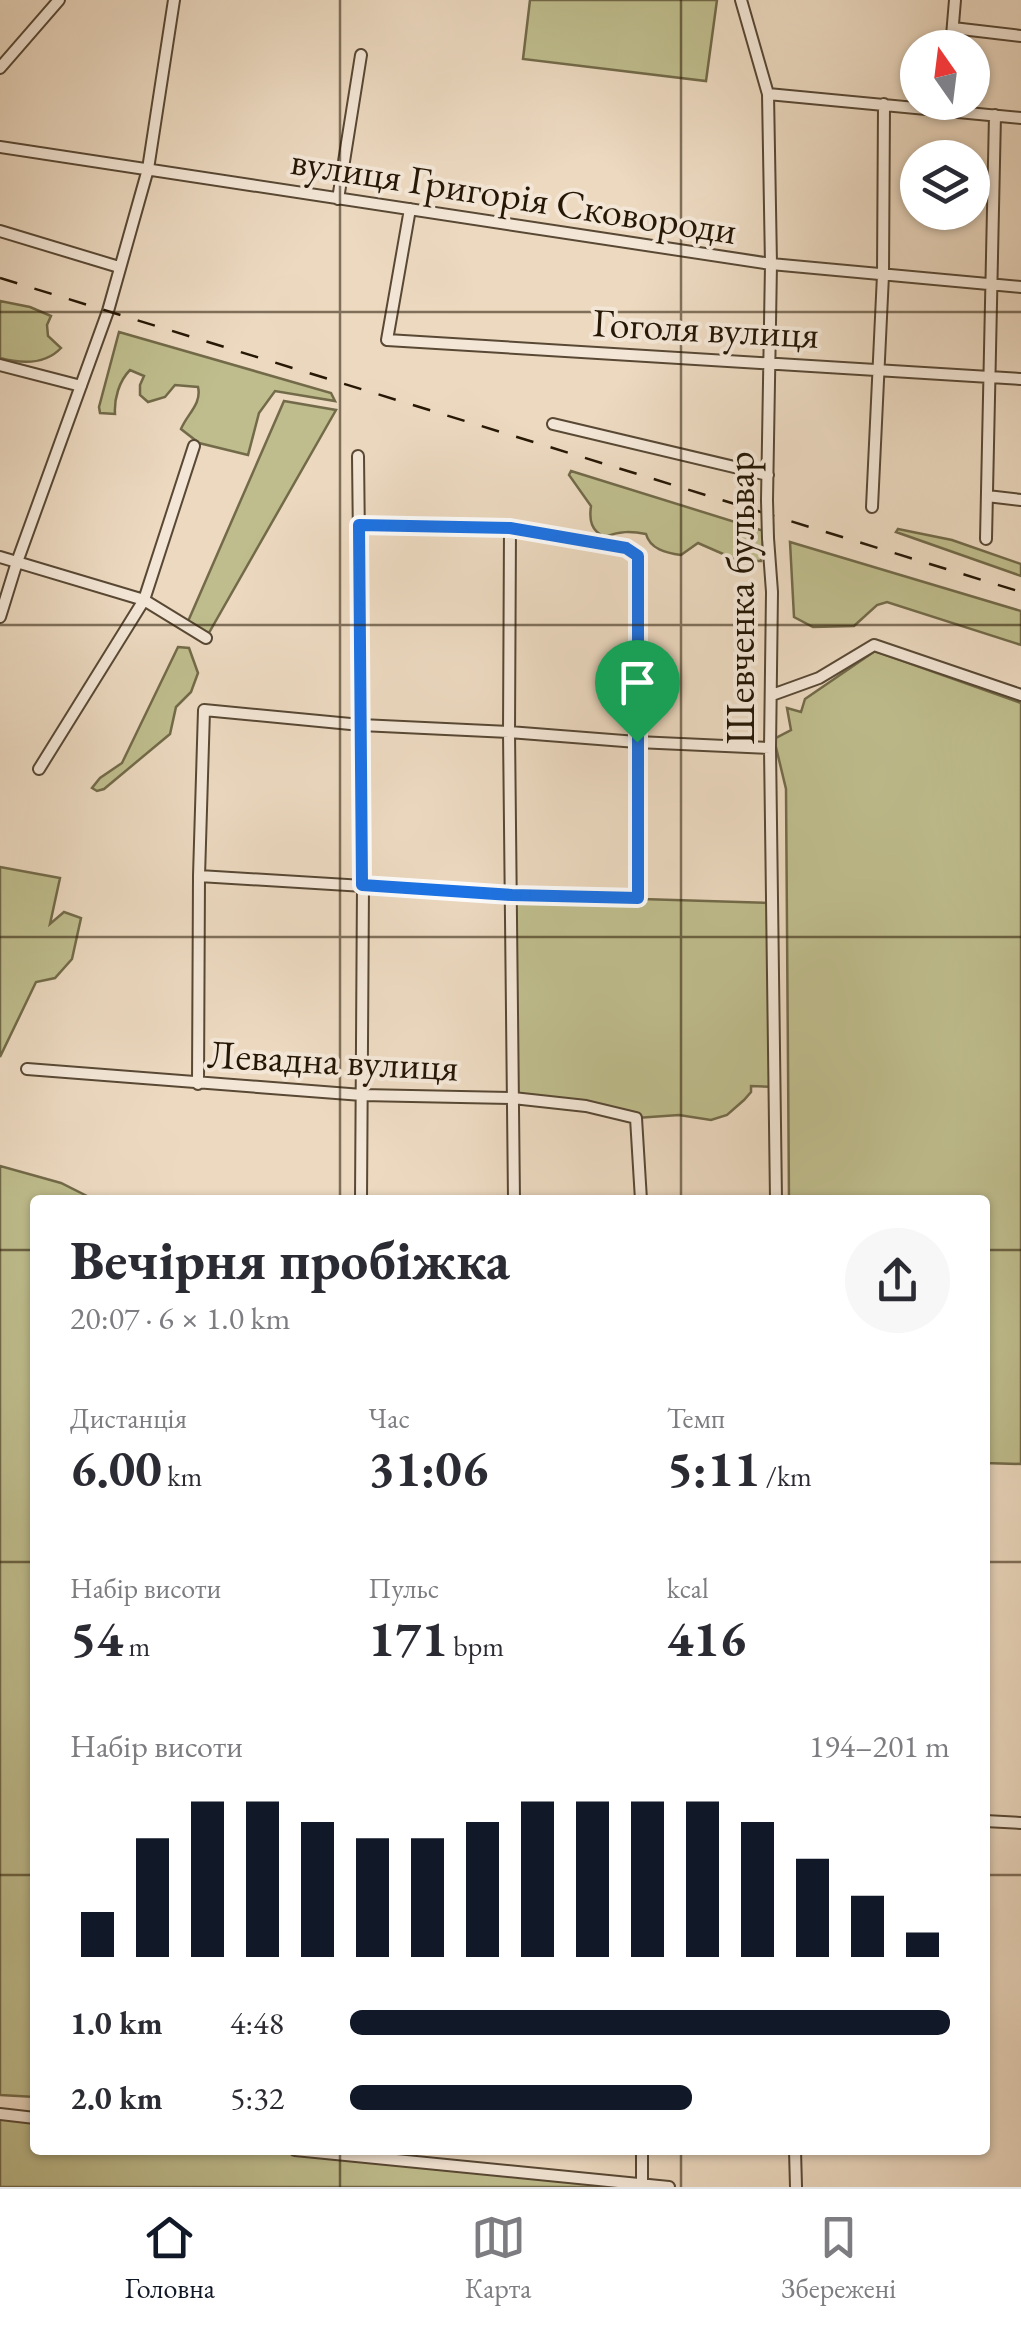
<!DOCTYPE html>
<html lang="uk">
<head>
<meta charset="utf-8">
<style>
  :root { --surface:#fff; --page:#f7f7f7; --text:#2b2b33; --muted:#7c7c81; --line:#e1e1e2; --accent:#111827 }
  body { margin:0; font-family:"EB Garamond",serif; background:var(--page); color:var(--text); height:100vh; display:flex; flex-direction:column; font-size:38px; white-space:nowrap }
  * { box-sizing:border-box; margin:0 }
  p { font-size:32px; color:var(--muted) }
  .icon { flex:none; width:55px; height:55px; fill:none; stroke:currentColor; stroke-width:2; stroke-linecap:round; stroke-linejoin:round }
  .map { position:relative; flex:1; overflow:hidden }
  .side { position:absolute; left:30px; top:1195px; width:960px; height:960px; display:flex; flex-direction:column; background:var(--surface); border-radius:10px; box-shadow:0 2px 8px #0004 }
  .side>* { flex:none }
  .needle { width:65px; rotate:346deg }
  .buttons { position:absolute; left:900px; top:30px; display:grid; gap:20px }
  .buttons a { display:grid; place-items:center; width:90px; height:90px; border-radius:50%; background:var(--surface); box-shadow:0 2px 8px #0004; font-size:50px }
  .pin { position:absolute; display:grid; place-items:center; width:85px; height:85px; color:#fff; margin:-102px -42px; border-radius:50% 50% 50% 0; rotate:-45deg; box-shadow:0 0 10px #0007 }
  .pin .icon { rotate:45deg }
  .round { display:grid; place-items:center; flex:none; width:105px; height:105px; border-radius:52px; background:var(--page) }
  .headline { display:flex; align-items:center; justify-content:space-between; height:170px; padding:0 40px }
  h1 { font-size:55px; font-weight:700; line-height:75px }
  .figures { display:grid; grid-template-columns:repeat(3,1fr); gap:15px; height:170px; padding:10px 40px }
  .figures div { display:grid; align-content:center }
  .figures b { font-size:50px; font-weight:700 }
  .figures small { font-size:28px; font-weight:400 }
  .figures p { font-size:28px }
  .chart { height:280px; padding:20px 40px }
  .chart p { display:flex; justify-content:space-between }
  .chart svg { width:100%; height:180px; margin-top:10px; stroke:var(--accent); stroke-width:6 }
  ul { padding:0 40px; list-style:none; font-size:32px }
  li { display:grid; grid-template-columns:160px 120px 1fr; align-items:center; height:75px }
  li i { height:25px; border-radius:12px; background:var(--accent) }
  .tab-bar { display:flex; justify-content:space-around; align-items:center; height:140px; border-top:2px solid var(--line); background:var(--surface); font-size:28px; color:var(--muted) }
  .tab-bar a { display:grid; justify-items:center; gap:5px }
  .tab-bar .on { color:var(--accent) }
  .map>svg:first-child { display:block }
  .green { fill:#bfbd8d; stroke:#726a49; stroke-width:2.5 }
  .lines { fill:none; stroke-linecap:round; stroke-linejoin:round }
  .minor-casing { stroke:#584834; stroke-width:14 }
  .minor { stroke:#f3e6d6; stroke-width:10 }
  .rail { stroke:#261705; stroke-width:2.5; stroke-dasharray:18 18; stroke-linecap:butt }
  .minor-bridge-casing { stroke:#584834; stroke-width:14; stroke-linecap:butt }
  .minor-bridge { stroke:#f3e6d6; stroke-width:10 }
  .route-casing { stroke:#fff; stroke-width:20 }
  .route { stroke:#1a73e8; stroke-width:12 }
  .grid { fill:none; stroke:#261705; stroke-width:2.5; stroke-opacity:0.55 }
  .labels { text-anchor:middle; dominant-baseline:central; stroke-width:8; stroke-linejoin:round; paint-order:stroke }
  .street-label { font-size:40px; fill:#261705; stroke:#f3e6d6 }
</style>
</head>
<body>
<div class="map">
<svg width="1021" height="2187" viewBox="0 0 1021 2187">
  <rect width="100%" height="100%" fill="#ecd9c0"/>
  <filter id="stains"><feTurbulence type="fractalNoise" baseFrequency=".002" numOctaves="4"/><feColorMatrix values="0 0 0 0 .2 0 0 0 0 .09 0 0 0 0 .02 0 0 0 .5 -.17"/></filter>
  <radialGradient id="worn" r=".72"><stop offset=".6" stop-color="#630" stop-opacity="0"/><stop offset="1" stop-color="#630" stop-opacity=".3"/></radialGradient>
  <!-- green -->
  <path class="green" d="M530 0H717L706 81 523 59Z
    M0 301 30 307 51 316 47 325 48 336 61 348C45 365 22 364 0 358Z
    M119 332 331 393 335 401 275 391 259 413 248 455 199 443 181 429C187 414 202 404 198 387L175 385 165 397 148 402 140 395V385L144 376 130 370C119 381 114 399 115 414L100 413 99 407Z
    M284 401 336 410 206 638 186 626Z
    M571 471 764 531 761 561H739L698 543 681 555C666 553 650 549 646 534 631 531 619 531 605 537 591 531 589 520 591 506L569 475Z
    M898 529 952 540 1021 564V576L896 532Z
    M790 542 1021 611V645L887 602 877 605 854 626 813 627 794 617Z
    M178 647 189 648 198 673 191 692 176 707 170 734 104 789 97 791 92 788 100 778 122 763Z
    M875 651 1021 703V1464L985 1463V1200H789L786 789 774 739 791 730 787 708 801 712 805 699Z
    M0 867 60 878 50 924 64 912 81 918 72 959 55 978 36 982 0 1057Z
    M511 895 774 903 775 1087 751 1086V1092L744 1100 727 1115 711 1120 679 1115 636 1118 513 1098Z
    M0 1166 61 1183 95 1200H35V2097L0 2095Z
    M0 2114 35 2118V2150H300L669 2187H0Z"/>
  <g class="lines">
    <defs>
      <path id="minor" d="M741 0 768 94 771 264 767 500
        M953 28 1021 36
        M951 48 955 0
        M0 68 59 0
        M768 94 1021 118
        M0 147 771 264 1021 287
        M338 199 361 55
        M410 209 387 340 1021 379
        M0 231 119 267
        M0 365 81 386
        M553 424 768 475
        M358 456 363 885 361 1200
        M987 496 1021 500
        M872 507 883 275 884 104
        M510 528 509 732 514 1200
        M768 538 772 592 770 748 776 1200
        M986 539 995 115
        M0 557 144 600 206 638
        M0 617 17 562 108 311 148 169 174 0
        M772 695 819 678 874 645 1021 695
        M39 769 144 600 194 446
        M199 876 511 895 638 898V556L626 548 510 528 359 525
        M27 1069 362 1095 513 1098 586 1106 636 1118 641 1200
        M198 1084 199 876 204 710 361 725 509 732 637 742 770 748
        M985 1821 1021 1823
        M0 2114 35 2118
        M295 2150 669 2187
        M795 2150 796 2187
        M642 2184V2150"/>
    </defs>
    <!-- minor casing -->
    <use href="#minor" class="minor-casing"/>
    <!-- minor -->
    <use href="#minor" class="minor"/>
    <!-- rail -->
    <path class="rail" d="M0 278 1021 592"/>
    <defs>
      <path id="minor-bridge" d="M767 500 768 538"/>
    </defs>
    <!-- minor-bridge casing -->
    <use href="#minor-bridge" class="minor-bridge-casing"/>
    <!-- minor-bridge -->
    <use href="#minor-bridge" class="minor-bridge"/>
  </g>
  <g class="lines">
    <defs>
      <path id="route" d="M359 525 510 528 626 548 638 556V898L512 895 362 885Z"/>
    </defs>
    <!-- route casing -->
    <use href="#route" class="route-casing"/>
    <!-- route -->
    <use href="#route" class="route"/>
  </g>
  <!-- grid -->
  <path class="grid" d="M340 0V1200M681 0V1200M0 312H1021M0 625H1021M0 937H1021M0 1250H35M985 1250H1021M0 1562H35M985 1562H1021M0 1875H35M985 1875H1021M340 2150V2187M681 2150V2187"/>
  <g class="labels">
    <!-- street labels -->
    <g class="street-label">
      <text transform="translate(514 195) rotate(9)">вулиця Григорія Сковороди</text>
      <text transform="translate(706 328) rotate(3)">Гоголя вулиця</text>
      <text transform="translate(740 598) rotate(-90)">Шевченка бульвар</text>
      <text transform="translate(333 1060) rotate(3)">Левадна вулиця</text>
    </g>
  </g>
  <rect width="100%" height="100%" filter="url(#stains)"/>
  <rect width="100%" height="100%" fill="url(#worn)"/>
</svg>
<div class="buttons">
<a><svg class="needle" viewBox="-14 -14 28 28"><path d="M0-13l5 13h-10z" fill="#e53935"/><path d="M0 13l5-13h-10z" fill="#7c7c81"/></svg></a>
<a><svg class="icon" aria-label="layers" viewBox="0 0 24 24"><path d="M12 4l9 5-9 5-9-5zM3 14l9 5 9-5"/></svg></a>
</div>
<div class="pin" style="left:637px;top:742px;background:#1e9e55"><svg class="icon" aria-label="arrive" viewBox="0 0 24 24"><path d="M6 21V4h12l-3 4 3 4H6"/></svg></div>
<section class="side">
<div class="headline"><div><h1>Вечірня пробіжка</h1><p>20:07 · 6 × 1.0 km</p></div><a class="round"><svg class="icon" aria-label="share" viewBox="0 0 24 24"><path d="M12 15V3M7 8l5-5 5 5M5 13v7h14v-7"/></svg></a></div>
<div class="figures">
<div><p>Дистанція</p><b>6.00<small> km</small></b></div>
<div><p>Час</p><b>31:06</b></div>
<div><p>Темп</p><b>5:11<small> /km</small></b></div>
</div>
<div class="figures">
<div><p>Набір висоти</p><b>54<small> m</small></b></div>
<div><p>Пульс</p><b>171<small> bpm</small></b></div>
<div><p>kcal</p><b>416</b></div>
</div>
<div class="chart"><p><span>Набір висоти</span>194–201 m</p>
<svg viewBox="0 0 160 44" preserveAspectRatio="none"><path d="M5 44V33M15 44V15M25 44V6M35 44V6M45 44V11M55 44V15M65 44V15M75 44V11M85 44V6M95 44V6M105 44V6M115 44V6M125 44V11M135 44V20M145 44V29M155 44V38"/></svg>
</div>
<ul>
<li><b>1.0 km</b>4:48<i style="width:100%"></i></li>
<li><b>2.0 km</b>5:32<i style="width:57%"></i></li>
</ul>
</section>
</div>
<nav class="tab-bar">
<a class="on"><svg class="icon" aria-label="home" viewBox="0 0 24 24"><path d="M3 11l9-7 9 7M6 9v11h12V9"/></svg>Головна</a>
<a><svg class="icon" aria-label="map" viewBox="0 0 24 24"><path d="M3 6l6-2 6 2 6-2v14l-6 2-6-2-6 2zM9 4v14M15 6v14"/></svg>Карта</a>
<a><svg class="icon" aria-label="saved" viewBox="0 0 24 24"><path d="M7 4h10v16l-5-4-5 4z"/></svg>Збережені</a>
</nav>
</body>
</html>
